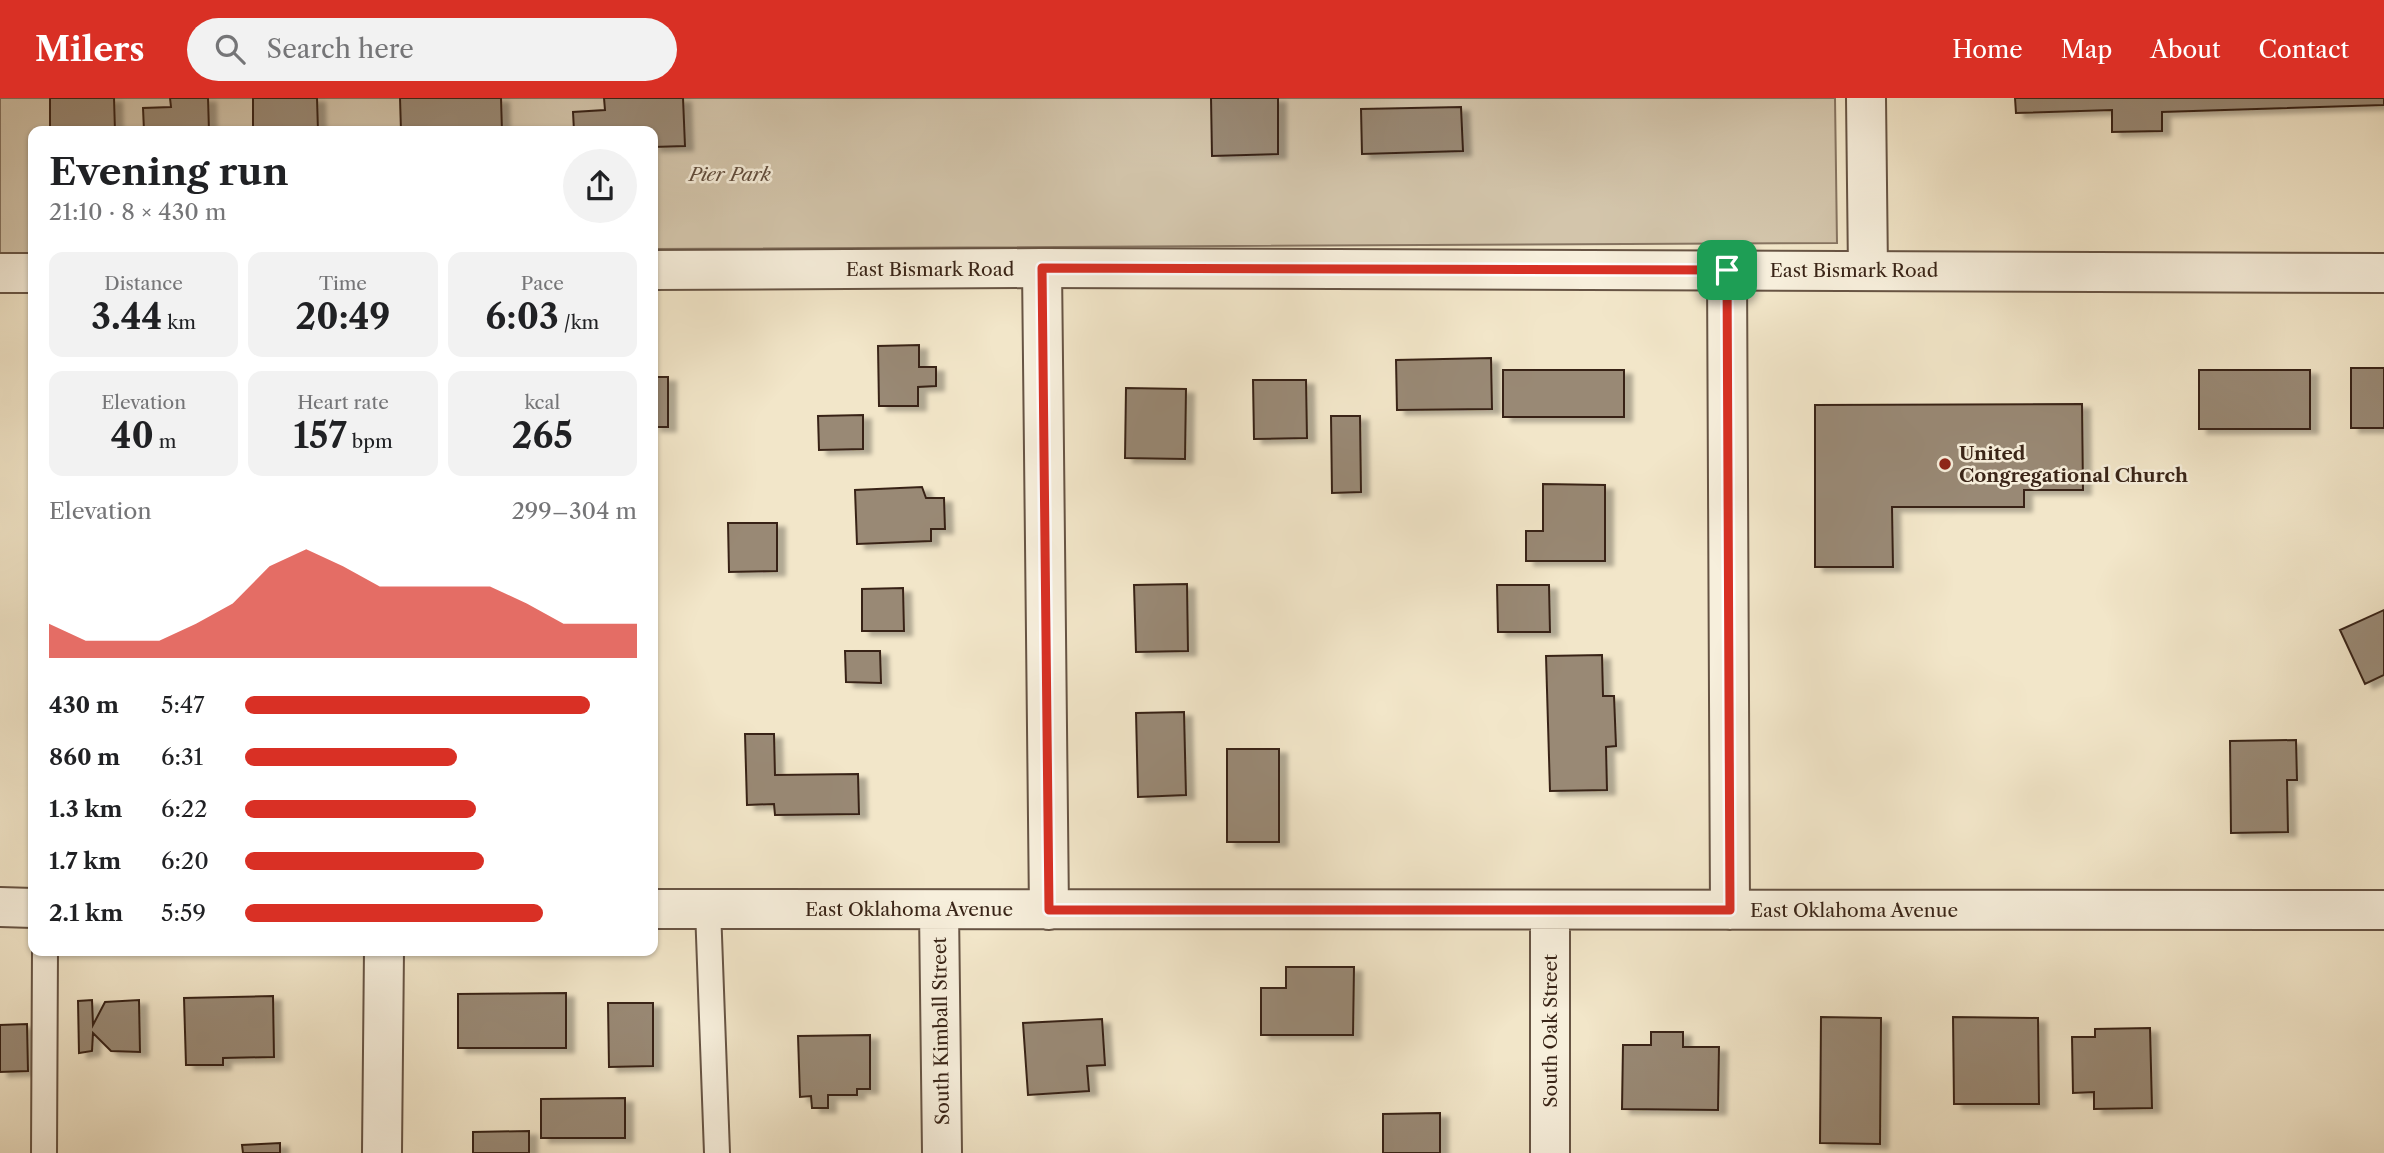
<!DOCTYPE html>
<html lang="en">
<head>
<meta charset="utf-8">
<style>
  :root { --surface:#fff; --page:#f2f2f2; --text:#202124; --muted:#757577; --accent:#d93025 }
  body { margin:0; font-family:"Libre Caslon Text",serif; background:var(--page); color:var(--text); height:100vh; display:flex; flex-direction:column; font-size:26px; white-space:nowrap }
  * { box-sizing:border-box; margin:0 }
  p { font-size:23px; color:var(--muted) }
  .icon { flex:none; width:38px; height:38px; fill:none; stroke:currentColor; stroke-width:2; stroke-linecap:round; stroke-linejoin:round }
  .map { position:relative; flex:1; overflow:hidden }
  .panel { position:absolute; left:28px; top:28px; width:630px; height:830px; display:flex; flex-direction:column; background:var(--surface); border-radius:14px; box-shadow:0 2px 5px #0004 }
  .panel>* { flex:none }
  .pin { position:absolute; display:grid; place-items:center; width:60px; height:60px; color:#fff; margin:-30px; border-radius:14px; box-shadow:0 4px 10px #0006 }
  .round { display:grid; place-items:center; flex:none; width:74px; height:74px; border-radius:37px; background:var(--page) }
  .headline { display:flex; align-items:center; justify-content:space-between; height:119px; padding:0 21px }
  h1 { font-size:38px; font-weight:800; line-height:52px }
  .figures { display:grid; grid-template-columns:repeat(3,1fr); gap:10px; height:119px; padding:7px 21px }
  .figures div { display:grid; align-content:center; border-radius:14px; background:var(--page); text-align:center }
  .figures b { font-size:35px; font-weight:800 }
  .figures small { font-size:19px; font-weight:400 }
  .figures p { font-size:19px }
  .chart { height:196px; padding:14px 21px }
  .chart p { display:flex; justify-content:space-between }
  .chart svg { width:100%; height:126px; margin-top:7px; fill:var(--accent); opacity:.7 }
  ul { padding:0 21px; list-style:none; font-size:23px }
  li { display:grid; grid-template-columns:112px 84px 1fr; align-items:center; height:52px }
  li i { height:18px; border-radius:9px; background:var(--accent) }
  header { display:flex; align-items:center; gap:42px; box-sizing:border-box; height:98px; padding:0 35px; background:var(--accent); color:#fff }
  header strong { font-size:33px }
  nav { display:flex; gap:38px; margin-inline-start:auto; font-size:24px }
  .search { width:490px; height:63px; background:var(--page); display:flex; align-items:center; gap:18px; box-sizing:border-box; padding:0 24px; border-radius:38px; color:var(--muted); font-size:26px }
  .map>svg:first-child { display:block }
  .green { fill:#d3c5ab; stroke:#867461; stroke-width:2 }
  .building { fill:#998974; stroke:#392417; stroke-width:2; filter:url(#shadow) }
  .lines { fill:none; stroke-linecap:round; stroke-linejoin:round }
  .service-casing { stroke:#675444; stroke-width:28 }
  .minor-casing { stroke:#675444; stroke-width:42 }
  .tertiary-casing { stroke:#675444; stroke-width:42 }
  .service { stroke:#f7efdc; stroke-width:24 }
  .minor { stroke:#f7efdc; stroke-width:38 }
  .tertiary { stroke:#f7efdc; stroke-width:38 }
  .route-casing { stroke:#fff; stroke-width:14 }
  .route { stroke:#d93025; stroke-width:9 }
  .poi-dot { fill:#8f2418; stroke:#f7efdc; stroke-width:2.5 }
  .labels { text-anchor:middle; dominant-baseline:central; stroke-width:5; stroke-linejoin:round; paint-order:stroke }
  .park-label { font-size:19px; font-style:italic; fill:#604c3c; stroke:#f7efdc }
  .street-label { font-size:19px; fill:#392417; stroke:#f7efdc }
  .poi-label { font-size:19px; font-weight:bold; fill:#392417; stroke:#f7efdc; text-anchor:start }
</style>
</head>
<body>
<header>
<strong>Milers</strong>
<div class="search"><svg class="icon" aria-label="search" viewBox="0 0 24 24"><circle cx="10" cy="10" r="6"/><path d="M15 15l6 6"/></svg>Search here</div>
<nav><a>Home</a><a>Map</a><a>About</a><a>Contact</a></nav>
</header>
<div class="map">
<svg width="2384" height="1055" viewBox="0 0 2384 1055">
  <defs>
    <filter id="shadow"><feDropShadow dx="8" dy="4.5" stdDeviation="2" flood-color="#0004"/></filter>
  </defs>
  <rect width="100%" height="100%" fill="#f2e6c9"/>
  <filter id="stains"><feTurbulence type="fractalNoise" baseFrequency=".00286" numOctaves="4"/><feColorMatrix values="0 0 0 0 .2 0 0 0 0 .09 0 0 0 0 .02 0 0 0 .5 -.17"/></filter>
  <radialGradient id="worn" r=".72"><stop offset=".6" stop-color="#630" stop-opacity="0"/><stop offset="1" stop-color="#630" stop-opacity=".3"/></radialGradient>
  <!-- green -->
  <path class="green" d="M0 0H1835L1837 145 653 151V33H33V155H0Z"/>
  <!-- building -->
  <path class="building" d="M50 0H114L115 33H50Z
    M170 0H208L209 33H144L143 10 171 9Z
    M253 0H317L318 33H253Z
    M400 0H501L502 33H401Z
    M604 0H683L685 48 653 49V33H574L573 14 605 12Z
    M1211 0H1278V56L1212 58Z
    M2015 0H2384V7L2162 14V33L2112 34V12L2016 15Z
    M1461 9 1463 53 1362 56 1361 11Z
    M919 247V269H936V288L918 289V308H879L878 248Z
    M1491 260 1492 311 1397 312 1396 262Z
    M2351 270H2384V330H2351Z
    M1503 272H1624V319H1503Z
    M2199 272H2310V331H2199Z
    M653 279H668V329H653Z
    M1253 282H1306L1307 340 1254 341Z
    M1126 290 1186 291 1185 361 1125 360Z
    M2082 306 2083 392H2024V409H1892L1893 469H1815V307Z
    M863 317V351L819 352 818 318Z
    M1331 318H1360L1361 394 1332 395Z
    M1543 386 1605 387V463H1526V433H1543Z
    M922 389 926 400H944L945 431H931V443L857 446 855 392Z
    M728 425H777V473L729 474Z
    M1187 486 1188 553 1136 554 1134 487Z
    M1497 487H1549L1550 534H1498Z
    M903 490 904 533H862V491Z
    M2384 512V577L2365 586 2340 532Z
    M845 553H880L881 585 846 584Z
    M1602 557 1603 598H1614L1616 648 1606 649 1607 692 1550 693 1546 558Z
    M1184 614 1186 697 1138 699 1136 615Z
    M745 636H774L775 677 858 676 859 716 775 717 774 706 747 707Z
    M2296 642 2297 682H2287L2288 734 2231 735 2230 643Z
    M1227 651H1279V744H1227Z
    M1286 869H1354L1353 937H1261V890H1286Z
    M566 895V950H458V896Z
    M273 898 274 959 223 960V967H186L184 900Z
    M92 902 93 927 105 904 139 902 140 954 111 953 93 935 92 953 79 955 78 903Z
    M608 905H653V968L609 969Z
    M1821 919 1881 920 1880 1046 1820 1045Z
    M1953 919 2038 920 2039 1006H1954Z
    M1102 921 1105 967 1087 968 1089 993 1028 997 1023 925Z
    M27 926 28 973 0 974V927Z
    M2150 930 2152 1010 2094 1011V994L2073 995 2072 939H2095V931Z
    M1651 934H1683V949H1719L1718 1012 1622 1011 1623 947H1651Z
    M870 937V991H857V997H828V1010H812L811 998 800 999 798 938Z
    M625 1000V1040H541V1001Z
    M1440 1015V1055H1383V1016Z
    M529 1033V1055H473V1034Z
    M280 1045V1055H243L242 1047Z"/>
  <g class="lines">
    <defs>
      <path id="service" d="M708 811 717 1055
        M44 1055 45 852"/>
      <path id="minor" d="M1866 0 1868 172
        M1042 170 1049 812
        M1727 172 1730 812
        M0 809 33 810
        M653 811 2384 812
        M939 812 942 1055
        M1550 812V1055
        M382 1055 384 852"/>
      <path id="tertiary" d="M653 172 1042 170 2384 175
        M0 175H33"/>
    </defs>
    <!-- service casing -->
    <use href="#service" class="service-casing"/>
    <!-- minor casing -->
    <use href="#minor" class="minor-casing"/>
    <!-- tertiary casing -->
    <use href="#tertiary" class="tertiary-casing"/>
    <!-- service -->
    <use href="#service" class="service"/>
    <!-- minor -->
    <use href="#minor" class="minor"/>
    <!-- tertiary -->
    <use href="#tertiary" class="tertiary"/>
  </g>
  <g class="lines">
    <defs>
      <path id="route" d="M1042 170 1727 172 1730 812H1049Z"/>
    </defs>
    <!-- route casing -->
    <use href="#route" class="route-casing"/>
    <!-- route -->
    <use href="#route" class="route"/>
  </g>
  <!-- markers -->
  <circle class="poi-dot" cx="1945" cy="366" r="7"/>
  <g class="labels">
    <!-- park labels -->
    <g class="park-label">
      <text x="730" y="76">Pier Park</text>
    </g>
    <!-- street labels -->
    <g class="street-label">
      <text x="930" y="171">East Bismark Road</text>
      <text x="1854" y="172">East Bismark Road</text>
      <text x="909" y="811">East Oklahoma Avenue</text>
      <text x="1854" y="812">East Oklahoma Avenue</text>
      <text transform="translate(941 933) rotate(-91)">South Kimball Street</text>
      <text transform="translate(1550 933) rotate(-90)">South Oak Street</text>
    </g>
    <!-- poi labels -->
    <g class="poi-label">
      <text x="1959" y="355">United<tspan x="1959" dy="22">Congregational Church</tspan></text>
    </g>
  </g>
  <rect width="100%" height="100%" filter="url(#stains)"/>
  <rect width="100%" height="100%" fill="url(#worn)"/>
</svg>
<div class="pin" style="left:1727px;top:172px;background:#1e9e55"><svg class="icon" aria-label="arrive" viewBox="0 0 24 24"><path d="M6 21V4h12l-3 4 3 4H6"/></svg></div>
<section class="panel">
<div class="headline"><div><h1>Evening run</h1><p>21:10 · 8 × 430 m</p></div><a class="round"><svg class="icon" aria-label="share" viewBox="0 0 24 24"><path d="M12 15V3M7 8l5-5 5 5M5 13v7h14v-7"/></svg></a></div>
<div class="figures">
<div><p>Distance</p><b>3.44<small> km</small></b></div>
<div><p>Time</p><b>20:49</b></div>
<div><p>Pace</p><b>6:03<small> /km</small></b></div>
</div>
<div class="figures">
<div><p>Elevation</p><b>40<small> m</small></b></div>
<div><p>Heart rate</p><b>157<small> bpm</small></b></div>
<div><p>kcal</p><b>265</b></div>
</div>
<div class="chart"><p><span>Elevation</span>299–304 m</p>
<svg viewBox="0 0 160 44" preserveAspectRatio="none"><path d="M0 44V32L10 38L20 38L30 38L40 32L50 25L60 12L70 6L80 12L90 19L100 19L110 19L120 19L130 25L140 32L150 32L160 32V44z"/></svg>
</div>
<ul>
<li><b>430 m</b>5:47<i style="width:88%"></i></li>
<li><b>860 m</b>6:31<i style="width:54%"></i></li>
<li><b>1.3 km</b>6:22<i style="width:59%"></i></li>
<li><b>1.7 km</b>6:20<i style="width:61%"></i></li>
<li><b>2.1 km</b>5:59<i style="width:76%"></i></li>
</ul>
</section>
</div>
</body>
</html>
